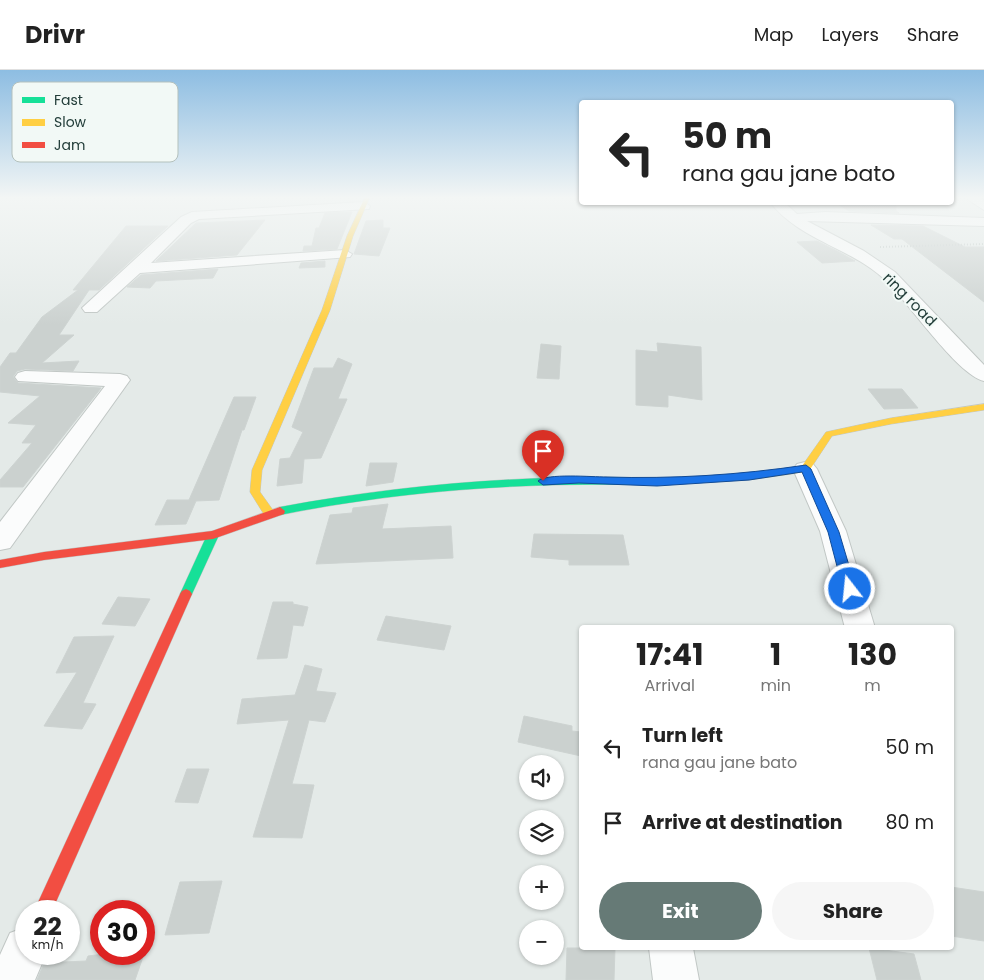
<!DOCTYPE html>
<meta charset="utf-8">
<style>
:root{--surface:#fff;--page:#f6f6f6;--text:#222;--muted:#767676;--line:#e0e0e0;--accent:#667a76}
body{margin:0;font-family:Poppins,sans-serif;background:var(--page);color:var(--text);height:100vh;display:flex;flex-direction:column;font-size:19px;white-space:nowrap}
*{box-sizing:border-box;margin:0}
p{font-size:16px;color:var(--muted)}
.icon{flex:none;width:28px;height:28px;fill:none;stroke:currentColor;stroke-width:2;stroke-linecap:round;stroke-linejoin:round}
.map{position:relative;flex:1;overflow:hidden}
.side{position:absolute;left:579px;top:555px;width:375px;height:325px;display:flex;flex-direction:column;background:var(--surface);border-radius:5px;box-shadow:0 1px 4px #0004}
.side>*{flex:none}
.top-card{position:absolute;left:579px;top:30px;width:375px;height:105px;border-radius:5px;box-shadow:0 1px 4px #0004;background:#fff;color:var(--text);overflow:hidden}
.tools{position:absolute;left:519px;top:685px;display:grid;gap:10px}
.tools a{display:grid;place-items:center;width:45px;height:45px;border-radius:50%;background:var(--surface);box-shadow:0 1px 4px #0004;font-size:25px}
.speed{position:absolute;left:15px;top:830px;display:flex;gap:10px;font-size:25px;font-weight:700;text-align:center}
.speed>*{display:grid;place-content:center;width:65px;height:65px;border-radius:50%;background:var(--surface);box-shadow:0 1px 4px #0004;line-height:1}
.speed small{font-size:12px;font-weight:400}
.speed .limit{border:8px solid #d22;background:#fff;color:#111}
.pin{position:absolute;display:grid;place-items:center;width:42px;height:42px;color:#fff;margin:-51px -21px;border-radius:50% 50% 50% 0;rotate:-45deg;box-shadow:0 0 5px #0007}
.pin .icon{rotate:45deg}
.me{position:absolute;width:55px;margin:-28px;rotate:344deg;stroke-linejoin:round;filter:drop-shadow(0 0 4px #0008)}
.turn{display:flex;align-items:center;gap:18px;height:105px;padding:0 20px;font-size:22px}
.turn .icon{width:65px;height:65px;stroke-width:2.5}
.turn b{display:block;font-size:35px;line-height:42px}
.eta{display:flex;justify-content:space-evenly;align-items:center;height:85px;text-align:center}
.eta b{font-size:30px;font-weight:700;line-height:35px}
.cta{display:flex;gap:10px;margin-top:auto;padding:10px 20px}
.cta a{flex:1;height:58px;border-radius:30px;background:var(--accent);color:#fff;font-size:20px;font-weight:700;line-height:58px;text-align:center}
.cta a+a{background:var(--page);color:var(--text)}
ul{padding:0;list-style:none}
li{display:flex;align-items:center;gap:15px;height:75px;padding:0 20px}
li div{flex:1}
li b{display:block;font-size:19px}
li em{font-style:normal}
header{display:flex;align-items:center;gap:30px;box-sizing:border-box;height:70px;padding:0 25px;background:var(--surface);border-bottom:1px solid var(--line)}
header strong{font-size:24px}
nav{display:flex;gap:28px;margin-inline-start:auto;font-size:18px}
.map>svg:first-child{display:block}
.building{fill:#cbd1cf;stroke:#cdd3d1}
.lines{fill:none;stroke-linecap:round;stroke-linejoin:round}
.street-casing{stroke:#c1c7c5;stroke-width:2}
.fast-casing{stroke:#c0c7c5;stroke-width:1}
.slow-casing{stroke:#c0c7c5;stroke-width:1}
.jam-casing{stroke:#c0c7c5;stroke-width:1}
.path{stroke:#c1cac8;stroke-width:2;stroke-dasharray:1 2;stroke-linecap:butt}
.street{fill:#fbfcfc;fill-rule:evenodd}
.fast{fill:#16e098;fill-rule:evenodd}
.slow{fill:#ffcf43;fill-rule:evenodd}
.jam{fill:#f24e42;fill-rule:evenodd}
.route{fill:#1a73e8;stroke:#114b97}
.labels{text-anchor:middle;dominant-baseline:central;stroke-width:4;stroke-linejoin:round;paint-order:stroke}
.far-street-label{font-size:15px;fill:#223d39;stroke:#f2f9f6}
.key{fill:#f2f9f6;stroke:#b4c1bd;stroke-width:1}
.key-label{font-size:14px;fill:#223d39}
</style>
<header>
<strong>Drivr</strong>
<nav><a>Map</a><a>Layers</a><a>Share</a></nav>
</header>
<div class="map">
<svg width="984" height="910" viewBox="0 0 984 910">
<rect width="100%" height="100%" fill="#e4eae8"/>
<path class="building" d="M835 132H896V141L899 143 849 141Z
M352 142 337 179 303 181 304 176H312L316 158H319L325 143Z
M265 150 237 185 156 191 196 153Z
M383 150V158H390L379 186 354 184 366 151Z
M871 155 923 156 965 177H984V232L902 169H894Z
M126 156H168L99 220H89L59 265H74L42 293 79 291 73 301 25 299 17 301 13 307 18 313 101 318 23 417H0V410L32 373H22L36 355 8 353 40 326 0 322V297L10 283H16L42 247 78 220H73Z
M817 171 839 182 855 191 822 193 797 172Z
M325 191V197L299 198 301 193Z
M218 199 213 208 156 211 150 218 127 217 141 205Z
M657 273 701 277 702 330 668 325V337L636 335V280L658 282Z
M541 274 561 276 559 309 537 308Z
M338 288 352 294 338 329H347L321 388 304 389 302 413 277 416 280 389 290 388 303 362 292 357 314 298H333Z
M868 319H902L918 338 884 339Z
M234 327H256L244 360H242L219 430 196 431 186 454 155 455 167 430H189Z
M370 393H397L393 412 366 416Z
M388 434 382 459 451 456 453 488 316 494 330 445 352 443 353 438Z
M534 464 623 465 629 495H569V490L531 487Z
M118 527 150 529 135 556 102 554Z
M273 532H293V534L308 537 303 556 293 555 287 588 257 589Z
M386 546 451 556 444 580 377 570Z
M114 566 83 633 96 634 82 659 44 656 77 602 56 603 74 567Z
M305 595 322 599 316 621 336 623 325 652 309 650 292 714 314 715 302 768 253 767 289 650 237 654 242 629 295 625Z
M524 646 572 656V661L581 662V686L518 672Z
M187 699H209L198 733 175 732Z
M222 811 209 863 165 865 180 812Z
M951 817 984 822V871L951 866Z
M567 878H615L614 910H566Z
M869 878 914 884 921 910H877Z
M104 884H144L135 910H37L44 893 86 891 88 886Z"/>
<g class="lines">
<g class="street-casing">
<path id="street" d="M964 127H979L984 130V140Z
M364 132 370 136 369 139 199 149 191 153 151 193 345 180 352 184 350 187 140 203 97 242H85L82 238 181 147 192 142Z
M770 132H784L797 144 825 142 984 148V156L807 151 864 181 895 202 984 295V311C956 304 908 231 883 208 850 178 798 169 770 132Z
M25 301 120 304 127 306 130 310 10 478 0 480V452L105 316 18 311 15 307 18 303Z
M805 392 813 394 817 399 846 461 875 558H845L820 461 793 399 797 394Z
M26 857V884H46L35 910H0V885L10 863Z
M649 878H693L699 910H653Z"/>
</g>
<g class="fast-casing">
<path id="fast" d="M606 407 653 409 658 412 653 415C527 412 404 420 280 445L275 441 280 437C388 417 496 407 606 407Z
M213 461 219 465 192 524 190 527H182L180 524 207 465Z"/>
</g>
<g class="slow-casing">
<path id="slow" d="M365 127H370L353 166 330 240 262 400 260 422 275 443 273 446H265L250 422 252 400 322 240 347 166Z
M984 334V340L891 354 832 366 809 401 805 402 749 410 653 415 648 412 653 409 749 404 802 396 826 362 891 348Z"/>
</g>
<g class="jam-casing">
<path id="jam" d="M280 437 285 441 284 444 213 469 44 490 0 498V490L44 482 212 461Z
M186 519 190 521 192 524 52 841H34L180 524 182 521Z"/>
</g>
<path class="path" d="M880 177 984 174"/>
<use href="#street" class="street"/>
<use href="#fast" class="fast"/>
<use href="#slow" class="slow"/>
<use href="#jam" class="jam"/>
</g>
<linearGradient id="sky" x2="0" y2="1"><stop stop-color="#8dbde2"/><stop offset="0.5" stop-color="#f3f6f5"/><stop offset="1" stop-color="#f3f6f5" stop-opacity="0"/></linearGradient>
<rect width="984" height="255" fill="url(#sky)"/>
<path class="route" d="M806 395 811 399 839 462 856 519 854 522H845L843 519 828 462 802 402 749 410 657 416 579 413 543 415 538 411C546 403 593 407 606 407 673 409 739 405 806 395Z"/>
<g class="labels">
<g class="far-street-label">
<text transform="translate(910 229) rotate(45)">ring road</text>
</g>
</g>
<rect x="12" y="12" width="166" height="80" rx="8" class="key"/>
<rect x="22" y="27" width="23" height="6" fill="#16e098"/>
<rect x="22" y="49" width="23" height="7" fill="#ffcf43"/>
<rect x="22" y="72" width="23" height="6" fill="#f24e42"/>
<g class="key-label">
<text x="54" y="35">Fast</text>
<text x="54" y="57">Slow</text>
<text x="54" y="80">Jam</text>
</g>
</svg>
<div class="tools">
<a><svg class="icon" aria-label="sound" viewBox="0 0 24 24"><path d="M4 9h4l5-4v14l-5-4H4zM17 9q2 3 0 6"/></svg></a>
<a><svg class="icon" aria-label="layers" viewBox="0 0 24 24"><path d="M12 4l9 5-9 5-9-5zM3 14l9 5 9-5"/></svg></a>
<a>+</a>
<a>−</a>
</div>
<div class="speed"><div>22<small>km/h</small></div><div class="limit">30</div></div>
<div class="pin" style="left:543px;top:411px;background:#d93025"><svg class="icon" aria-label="arrive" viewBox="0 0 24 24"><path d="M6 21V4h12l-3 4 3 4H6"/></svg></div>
<svg class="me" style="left:850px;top:519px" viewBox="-20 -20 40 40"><circle r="17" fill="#1a73e8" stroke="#fff" stroke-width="3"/><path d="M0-11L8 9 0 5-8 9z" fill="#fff"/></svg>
<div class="top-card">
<div class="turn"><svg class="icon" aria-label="left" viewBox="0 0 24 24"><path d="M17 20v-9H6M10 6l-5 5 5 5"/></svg><div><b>50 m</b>rana gau jane bato</div></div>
</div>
<section class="side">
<div class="eta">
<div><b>17:41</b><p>Arrival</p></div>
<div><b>1</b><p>min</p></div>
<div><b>130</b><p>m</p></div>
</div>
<ul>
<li><svg class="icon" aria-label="left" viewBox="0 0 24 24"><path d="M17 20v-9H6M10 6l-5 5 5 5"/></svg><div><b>Turn left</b><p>rana gau jane bato</p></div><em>50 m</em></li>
<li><svg class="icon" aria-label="arrive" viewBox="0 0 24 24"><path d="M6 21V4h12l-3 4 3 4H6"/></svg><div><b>Arrive at destination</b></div><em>80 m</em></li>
</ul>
<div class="cta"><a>Exit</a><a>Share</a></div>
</section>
</div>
